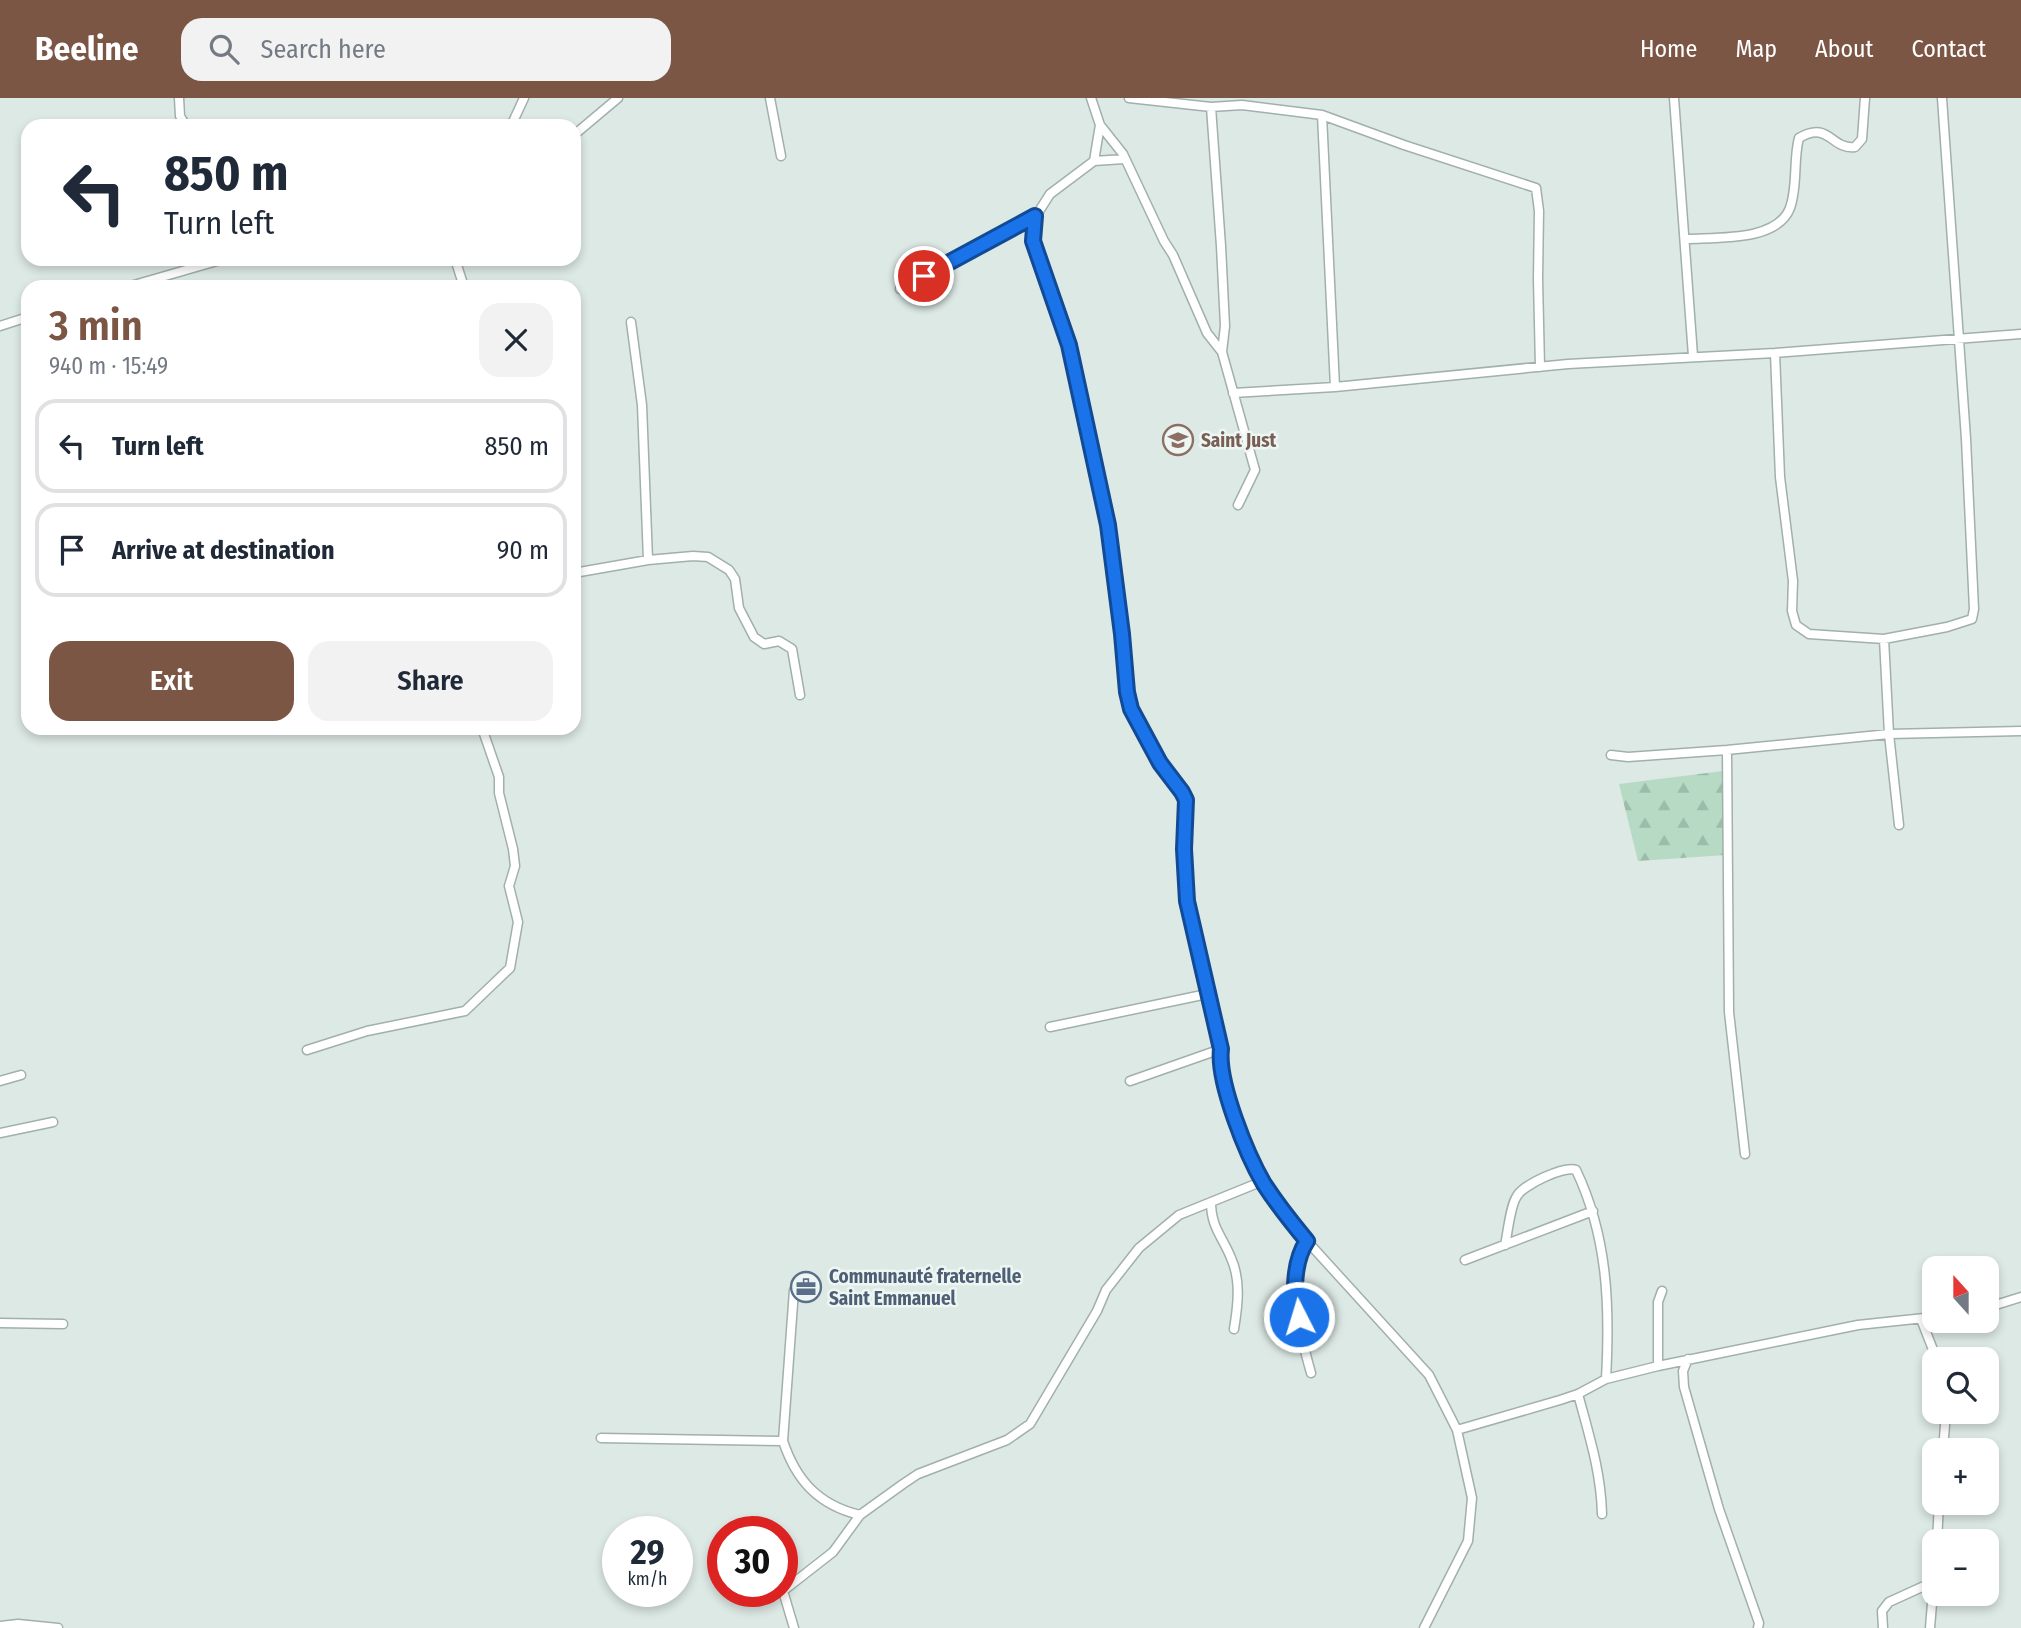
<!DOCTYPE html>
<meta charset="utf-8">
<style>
:root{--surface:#fff;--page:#f2f2f3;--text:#1f2937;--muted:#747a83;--line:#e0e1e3;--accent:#7c5645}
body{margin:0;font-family:"Fira Sans Condensed",sans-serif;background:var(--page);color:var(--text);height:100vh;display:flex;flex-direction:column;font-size:26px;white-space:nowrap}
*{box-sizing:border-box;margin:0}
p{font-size:23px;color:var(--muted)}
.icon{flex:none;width:38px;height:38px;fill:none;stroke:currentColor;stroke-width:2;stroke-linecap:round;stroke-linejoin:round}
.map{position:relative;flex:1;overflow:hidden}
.side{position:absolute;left:21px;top:182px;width:560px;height:455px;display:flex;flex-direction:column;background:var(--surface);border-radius:21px;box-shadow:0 4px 10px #0003}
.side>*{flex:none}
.top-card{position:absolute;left:21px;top:21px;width:560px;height:147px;border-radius:21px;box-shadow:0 4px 10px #0003;background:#fff;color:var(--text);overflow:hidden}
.needle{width:46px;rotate:339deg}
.fabs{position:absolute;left:1922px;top:1158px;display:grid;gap:14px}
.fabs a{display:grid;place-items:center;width:77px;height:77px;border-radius:14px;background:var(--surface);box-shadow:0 4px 10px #0003;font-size:35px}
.speed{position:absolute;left:602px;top:1418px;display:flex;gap:14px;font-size:35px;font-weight:700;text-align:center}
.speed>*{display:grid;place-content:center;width:91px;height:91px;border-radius:50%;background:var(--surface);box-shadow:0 4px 10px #0003;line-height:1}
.speed small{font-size:18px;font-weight:400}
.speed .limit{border:10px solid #d22;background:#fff;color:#111}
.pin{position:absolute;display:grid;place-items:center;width:60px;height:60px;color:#fff;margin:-30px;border:4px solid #fff;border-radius:50%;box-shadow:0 2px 7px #0007}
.me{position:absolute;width:77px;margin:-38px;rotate:355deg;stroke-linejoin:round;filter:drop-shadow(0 0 5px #0008)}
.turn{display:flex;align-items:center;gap:24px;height:147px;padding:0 28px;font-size:32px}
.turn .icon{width:91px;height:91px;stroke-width:2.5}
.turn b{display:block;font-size:49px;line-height:60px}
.round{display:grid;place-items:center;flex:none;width:74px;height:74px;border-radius:21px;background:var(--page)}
.head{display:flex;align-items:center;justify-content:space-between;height:119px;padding:0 28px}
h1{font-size:42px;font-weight:600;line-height:52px;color:var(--accent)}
.cta{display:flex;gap:14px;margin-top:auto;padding:14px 28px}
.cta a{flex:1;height:80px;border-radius:21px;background:var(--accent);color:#fff;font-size:28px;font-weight:600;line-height:80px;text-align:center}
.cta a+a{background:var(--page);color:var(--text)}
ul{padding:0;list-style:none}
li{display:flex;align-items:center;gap:21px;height:94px;margin:0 14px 10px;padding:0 14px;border:4px solid var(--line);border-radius:21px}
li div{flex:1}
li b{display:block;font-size:26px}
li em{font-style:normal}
header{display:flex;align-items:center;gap:42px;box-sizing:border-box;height:98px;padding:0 35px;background:var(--accent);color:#fff}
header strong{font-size:33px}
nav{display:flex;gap:38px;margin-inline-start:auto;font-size:24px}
.search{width:490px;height:63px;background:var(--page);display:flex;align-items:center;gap:18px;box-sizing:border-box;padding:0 24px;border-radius:21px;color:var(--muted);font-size:26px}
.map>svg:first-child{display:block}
.forest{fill:url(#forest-firs)}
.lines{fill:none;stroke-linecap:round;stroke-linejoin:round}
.minor-casing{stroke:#a1b0ac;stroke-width:11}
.minor{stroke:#fff;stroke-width:8}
.route-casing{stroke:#114b97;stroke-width:18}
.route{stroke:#1a73e8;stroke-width:12}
.labels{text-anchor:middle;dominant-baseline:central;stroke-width:5;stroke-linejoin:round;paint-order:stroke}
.education-label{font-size:19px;font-weight:bold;fill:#785e54;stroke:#edf6f2;text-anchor:start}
.service-label{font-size:19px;font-weight:bold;fill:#4e5e75;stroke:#edf6f2;text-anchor:start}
</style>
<header>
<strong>Beeline</strong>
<div class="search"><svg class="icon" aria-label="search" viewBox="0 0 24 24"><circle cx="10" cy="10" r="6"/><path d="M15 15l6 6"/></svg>Search here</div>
<nav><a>Home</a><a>Map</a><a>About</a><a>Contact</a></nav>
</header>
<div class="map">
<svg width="2021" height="1530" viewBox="0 0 2021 1530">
<defs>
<pattern id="forest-firs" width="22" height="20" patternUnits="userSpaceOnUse" patternTransform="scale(1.75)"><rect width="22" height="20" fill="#b6dac4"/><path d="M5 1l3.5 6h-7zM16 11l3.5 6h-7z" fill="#9cbca9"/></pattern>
</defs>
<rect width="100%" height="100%" fill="#dde9e5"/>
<path class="forest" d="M1723 673 1726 757 1638 763 1619 686Z"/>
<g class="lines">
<g class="minor-casing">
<path id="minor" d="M179 0 180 18 186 28
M770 0 781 58
M1091 0 1100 27 1123 56 1164 143 1173 157 1207 235 1222 254
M1129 0 1211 9 1242 7 1322 17 1404 47 1536 90 1539 113 1538 181 1540 269
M1674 0 1693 258
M1211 9 1221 148 1225 228 1222 254 1255 372 1238 407
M1322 17 1335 289
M511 28 524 0
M574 37 618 0
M1094 63 1100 27
M1036 118 1033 143 1069 247 1108 427 1122 536 1127 594 1131 611 1160 665 1182 694 1186 703 1184 751 1187 803 1221 951V971L1236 1023 1263 1083 1277 1105 1307 1143 1429 1277 1457 1332 1472 1400 1468 1443 1424 1530
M1686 141C1716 139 1777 144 1790 110 1798 88 1793 62 1799 40 1829 22 1831 52 1855 49L1862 41 1865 0
M455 161 464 189
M127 189 224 161
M900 191 966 157 1036 118 1050 96 1094 63 1124 61
M631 224 642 307 648 462
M0 228 28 219
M1775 255 1780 379 1793 483 1792 513 1796 527 1809 536 1884 541 1947 529 1972 521 1974 511 1966 341 1942 0
M1233 295 1335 289 1568 266 1775 255 2021 236
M574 475 648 462 693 458 708 459 729 472 735 481 739 510 754 539 764 546 779 543 792 551 800 597
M1884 541 1889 636 1899 727
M1727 652 1729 914 1745 1056
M1611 657 1628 659 1727 652 1889 636 2021 633
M1050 929 1207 896
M307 952 367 933 465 913 510 870 518 824 509 788 515 768 513 751 499 695V679L482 630
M0 983 21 977
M1130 983 1221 951
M0 1035 53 1024
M1211 1104C1211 1129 1222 1138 1231 1160 1241 1182 1238 1207 1234 1231
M1307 1143C1284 1176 1301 1240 1311 1275
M1505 1147C1508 1134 1510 1108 1517 1098 1523 1087 1565 1067 1576 1072 1608 1139 1610 1209 1606 1281
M1465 1162 1593 1113
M794 1192 783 1343C796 1382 818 1407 860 1417
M1986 1210 2021 1199
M1921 1221 1937 1262
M0 1225 63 1226
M1688 1261 1683 1273 1684 1289 1719 1411 1759 1525 1758 1530
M1658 1268V1204L1662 1193
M1578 1296C1589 1337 1601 1374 1602 1416
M1457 1332 1560 1302 1578 1296 1606 1281 1658 1268 1858 1227 1934 1219
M601 1340 783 1343
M1943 1353 1946 1314
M1937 1444 1939 1405
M0 1528 18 1526 58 1530
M794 1530 783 1493 833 1454 860 1417 903 1386 918 1376 1007 1342 1030 1326 1097 1213 1106 1192 1139 1150 1179 1117 1263 1083
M1883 1530 1882 1513 1889 1504 1933 1484
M1930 1530 1934 1481"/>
</g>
<use href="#minor" class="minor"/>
</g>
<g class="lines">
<g class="route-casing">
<path id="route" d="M924 178 1035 118 1033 143 1069 247 1108 427 1122 536 1127 594 1131 611 1160 665 1182 694 1186 702 1184 751 1187 803 1221 951C1217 984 1247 1057 1264 1086 1277 1106 1292 1125 1307 1143 1294 1162 1292 1197 1299 1219"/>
</g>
<use href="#route" class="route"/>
</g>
<defs>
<g id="school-ring" transform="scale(1.575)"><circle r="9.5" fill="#edf6f2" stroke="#8d6e63" stroke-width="1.5"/><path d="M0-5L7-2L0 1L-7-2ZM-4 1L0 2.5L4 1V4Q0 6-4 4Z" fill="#8d6e63"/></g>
<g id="office-ring" transform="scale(1.575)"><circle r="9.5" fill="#edf6f2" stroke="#5c6f8a" stroke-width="1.5"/><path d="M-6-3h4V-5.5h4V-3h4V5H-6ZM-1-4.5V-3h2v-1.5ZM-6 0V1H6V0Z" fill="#5c6f8a"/></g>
</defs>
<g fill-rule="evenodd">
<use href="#school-ring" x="1178" y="342"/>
<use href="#office-ring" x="806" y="1189"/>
</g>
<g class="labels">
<g class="education-label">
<text x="1201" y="342">Saint Just</text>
</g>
<g class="service-label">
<text x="829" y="1178">Communauté fraternelle<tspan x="829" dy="22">Saint Emmanuel</tspan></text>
</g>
</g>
</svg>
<div class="fabs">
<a><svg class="needle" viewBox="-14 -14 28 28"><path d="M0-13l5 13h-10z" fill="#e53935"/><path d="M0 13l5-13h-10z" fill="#747a83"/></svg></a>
<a><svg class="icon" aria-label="search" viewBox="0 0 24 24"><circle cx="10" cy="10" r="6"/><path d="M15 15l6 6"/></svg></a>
<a>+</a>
<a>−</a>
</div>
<div class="speed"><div>29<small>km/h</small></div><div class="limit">30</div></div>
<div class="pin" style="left:924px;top:178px;background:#d93025"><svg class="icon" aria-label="arrive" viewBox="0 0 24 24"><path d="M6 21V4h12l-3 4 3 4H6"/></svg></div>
<svg class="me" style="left:1299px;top:1219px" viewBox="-20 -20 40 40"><circle r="17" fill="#1a73e8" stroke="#fff" stroke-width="3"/><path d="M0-11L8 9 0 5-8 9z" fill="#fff"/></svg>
<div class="top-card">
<div class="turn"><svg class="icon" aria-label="left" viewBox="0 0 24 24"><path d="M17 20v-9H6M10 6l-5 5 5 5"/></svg><div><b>850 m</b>Turn left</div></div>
</div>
<section class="side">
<div class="head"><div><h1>3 min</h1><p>940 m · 15:49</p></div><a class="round"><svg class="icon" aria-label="close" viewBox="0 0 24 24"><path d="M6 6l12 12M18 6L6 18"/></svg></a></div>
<ul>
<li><svg class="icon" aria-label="left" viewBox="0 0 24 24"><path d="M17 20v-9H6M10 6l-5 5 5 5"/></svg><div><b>Turn left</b></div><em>850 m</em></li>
<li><svg class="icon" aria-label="arrive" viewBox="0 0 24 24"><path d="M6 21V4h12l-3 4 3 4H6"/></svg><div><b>Arrive at destination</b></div><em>90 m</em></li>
</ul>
<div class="cta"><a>Exit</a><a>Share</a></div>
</section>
</div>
